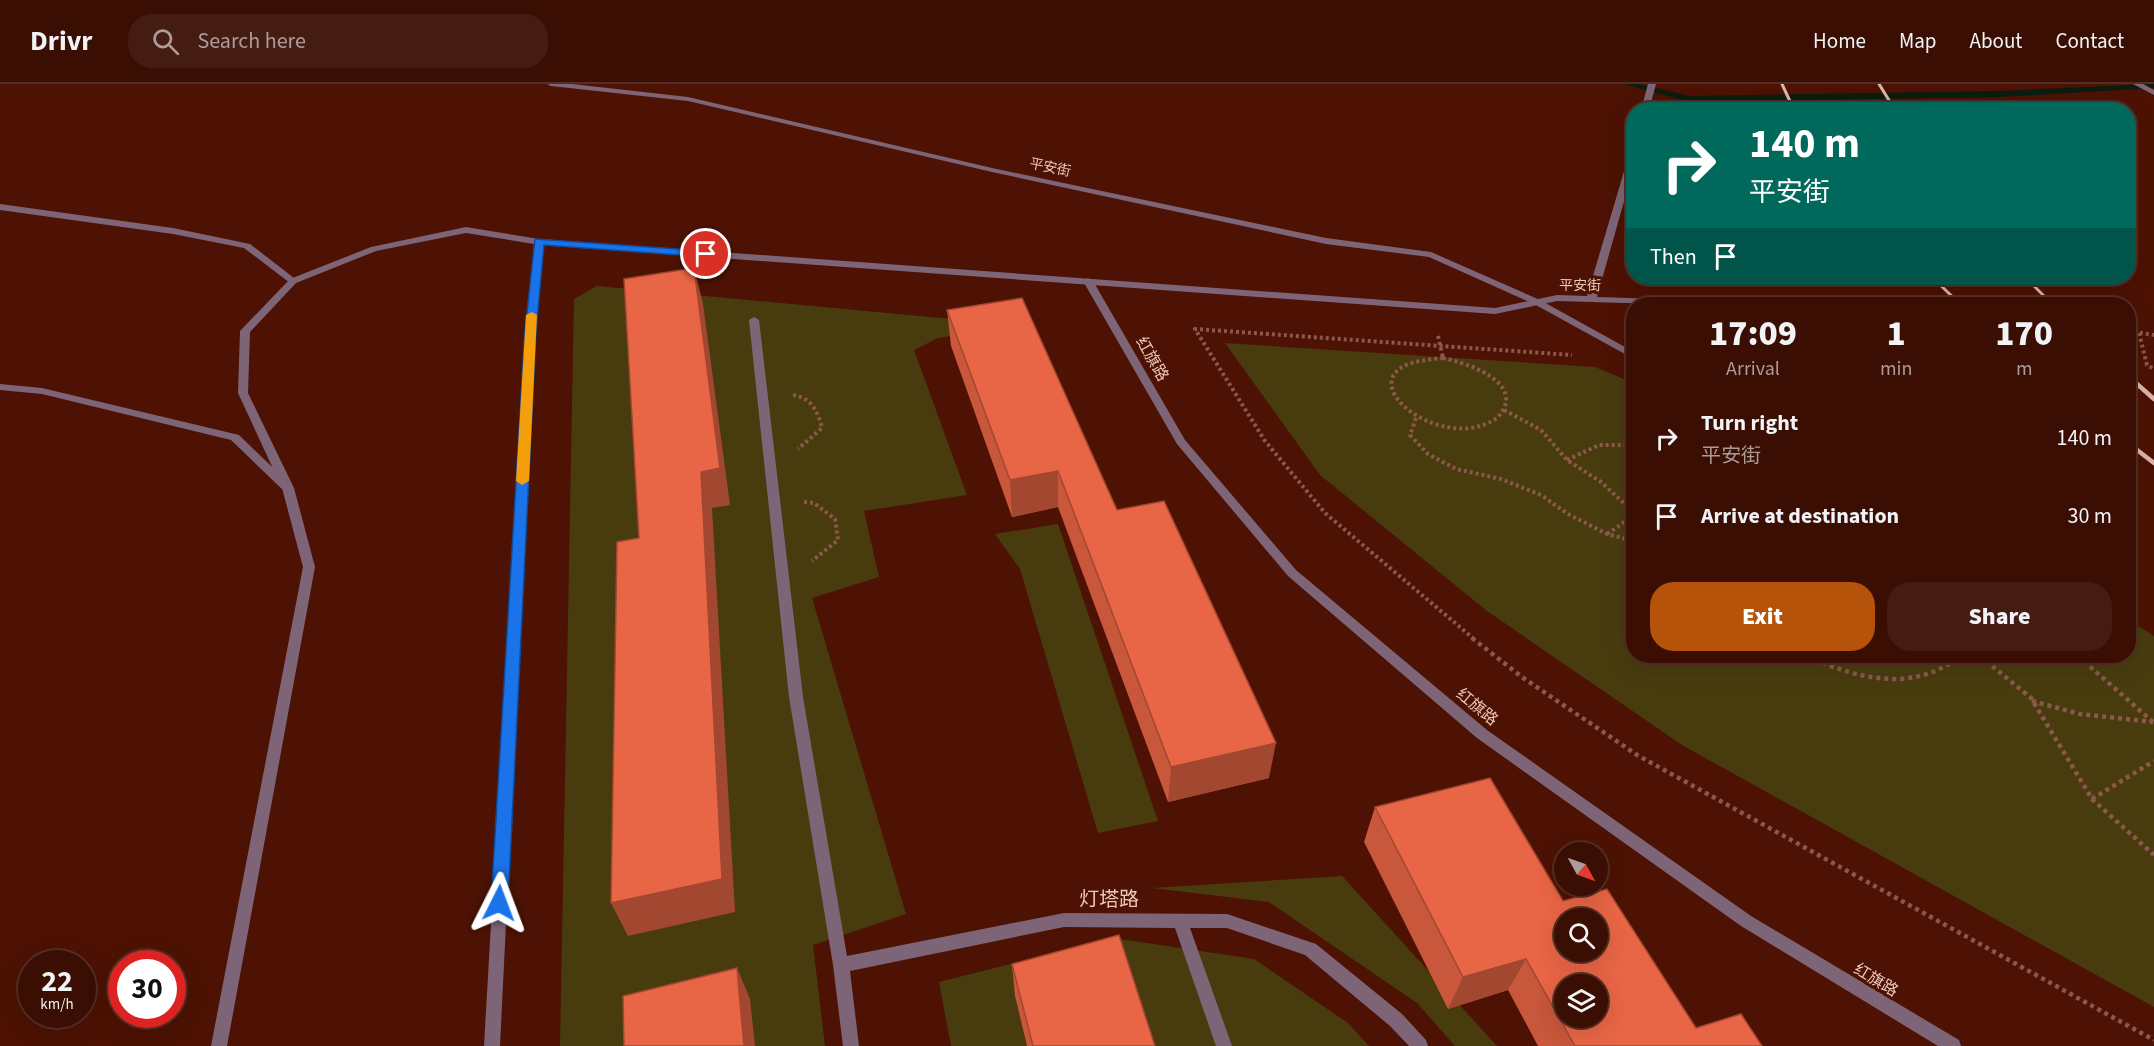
<!DOCTYPE html>
<meta charset="utf-8">
<style>
:root{--surface:#3a0e02;--page:#451c11;--text:#f1f3f6;--muted:#ab9c99;--line:#542e24;--accent:#b45309}
body{margin:0;font-family:"Source Sans 3","Noto Sans SC",sans-serif;background:var(--page);color:var(--text);height:100vh;display:flex;flex-direction:column;font-size:22px;white-space:nowrap}
*{box-sizing:border-box;margin:0}
p{font-size:20px;color:var(--muted)}
.icon{flex:none;width:33px;height:33px;fill:none;stroke:currentColor;stroke-width:2;stroke-linecap:round;stroke-linejoin:round}
.map{position:relative;flex:1;overflow:hidden}
.side{position:absolute;left:1626px;top:213px;width:510px;height:366px;display:flex;flex-direction:column;background:var(--surface);border-radius:24px;box-shadow:0 6px 24px #0002,0 0 0 2px var(--line)}
.side>*{flex:none}
.top-card{position:absolute;left:1626px;top:18px;width:510px;height:183px;border-radius:24px;box-shadow:0 6px 24px #0002,0 0 0 2px var(--line);background:#00695c;color:#fff;overflow:hidden}
.needle{width:39px;rotate:130deg}
.controls{position:absolute;left:1554px;top:758px;display:grid;gap:12px}
.controls a{display:grid;place-items:center;width:54px;height:54px;border-radius:50%;background:var(--surface);box-shadow:0 6px 24px #0002,0 0 0 2px var(--line);font-size:30px}
.speed{position:absolute;left:18px;top:866px;display:flex;gap:12px;font-size:30px;font-weight:700;text-align:center}
.speed>*{display:grid;place-content:center;width:78px;height:78px;border-radius:50%;background:var(--surface);box-shadow:0 6px 24px #0002,0 0 0 2px var(--line);line-height:1}
.speed small{font-size:15px;font-weight:400}
.speed .limit{border:9px solid #d22;background:#fff;color:#111}
.pin{position:absolute;display:grid;place-items:center;width:51px;height:51px;color:#fff;margin:-26px;border:3px solid #fff;border-radius:50%;box-shadow:0 2px 6px #0007}
.me{position:absolute;width:66px;margin:-33px;rotate:3deg;stroke-linejoin:round;filter:drop-shadow(0 0 4px #0008)}
.turn{display:flex;align-items:center;gap:21px;height:126px;padding:0 24px;font-size:27px}
.turn .icon{width:78px;height:78px;stroke-width:2.5}
.turn b{display:block;font-size:42px;line-height:51px}
.then{display:flex;align-items:center;height:57px;padding:0 24px;background:#0003;gap:12px;font-size:22px}
.eta{display:flex;justify-content:space-evenly;align-items:center;height:102px;text-align:center}
.eta b{font-size:36px;font-weight:800;line-height:42px}
.primary-button{display:flex;gap:12px;margin-top:auto;padding:12px 24px}
.primary-button a{flex:1;height:69px;border-radius:24px;background:var(--accent);color:#fff;font-size:24px;font-weight:800;line-height:69px;text-align:center}
.primary-button a+a{background:var(--page);color:var(--text)}
ul{padding:0;list-style:none}
li{display:flex;align-items:center;gap:18px;height:78px;padding:0 24px}
li div{flex:1}
li b{display:block;font-size:22px}
li em{font-style:normal}
header{display:flex;align-items:center;gap:36px;box-sizing:border-box;height:84px;padding:0 30px;background:var(--surface);border-bottom:2px solid var(--line)}
header strong{font-size:28px}
nav{display:flex;gap:33px;margin-inline-start:auto;font-size:21px}
.search{width:420px;height:54px;background:var(--page);display:flex;align-items:center;gap:15px;box-sizing:border-box;padding:0 21px;border-radius:24px;color:var(--muted);font-size:22px}
.map>svg:first-child{display:block}
.green{fill:#483c0f}
.lines{fill:none;stroke-linecap:round;stroke-linejoin:round}
.stream{fill:#0a1d11;fill-rule:evenodd}
.path-far2{stroke:#8c584b;stroke-width:3;stroke-dasharray:2 2;stroke-linecap:butt}
.path-far1{stroke:#8c584b;stroke-width:4;stroke-dasharray:3 3;stroke-linecap:butt}
.path{stroke:#8c584b;stroke-width:4.5;stroke-dasharray:4 4;stroke-linecap:butt}
.service{fill:#7d6577;fill-rule:evenodd}
.minor{fill:#7d6577;fill-rule:evenodd}
.tertiary{fill:#7d6577;fill-rule:evenodd}
.rail-far1{stroke:#ddb4a9;stroke-width:3}
.rail{stroke:#ddb4a9;stroke-width:4.5}
.wall{fill:#c8573b}
.shaded-wall{fill:#a24730}
.building{fill:#e86545;stroke:#a24730;stroke-width:1.5;fill-rule:evenodd}
.route{fill:#1a73e8;stroke:#114b97;stroke-width:1.5}
.slow{fill:#f59e0b}
.labels{text-anchor:middle;dominant-baseline:central;stroke-width:6;stroke-linejoin:round;paint-order:stroke}
.far-street-label{font-size:14px;fill:#eec7bd;stroke:#4d1203}
.street-label{font-size:16px;fill:#eec7bd;stroke:#4d1203}
.near-street-label{font-size:20px;fill:#eec7bd;stroke:#4d1203}
</style>
<header>
<strong>Drivr</strong>
<div class="search"><svg class="icon" aria-label="search" viewBox="0 0 24 24"><circle cx="10" cy="10" r="6"/><path d="M15 15l6 6"/></svg>Search here</div>
<nav><a>Home</a><a>Map</a><a>About</a><a>Contact</a></nav>
</header>
<div class="map">
<svg width="2154" height="962" viewBox="0 0 2154 962">
<rect width="100%" height="100%" fill="#4d1203"/>
<path class="green" d="M597 202 1016 241 938 254 914 266 967 411 864 427 879 493 812 514 906 830 813 861 825 962H560L574 215Z
M1225 259 1595 283 1633 299 1634 572H2128L2129 536 2154 552V923L1682 661 1487 527 1320 391Z
M1058 440 1158 737 1098 749 1020 485 995 450Z
M1342 792 1497 962H1455L1417 919 1269 818 1152 804Z
M1113 854 1254 875 1348 939 1369 962H1143L1015 912 1027 962H951L939 898Z"/>
<g class="lines">
<path class="stream" d="M1624 0H1638L1690 12 2000 7 2154 0V4L2000 13 1690 18Z"/>
<path class="path-far2" d="M1688 218 1956 217 1978 220"/>
<path class="path-far1" d="M2128 247 2154 251
M2139 249 2147 281 2154 285
M1438 252 1443 274
M1443 274C1467 279 1528 299 1498 333 1445 373 1346 297 1415 278 1424 276 1434 275 1443 274Z
M793 311C812 314 818 328 822 344L798 365
M1504 326 1541 346 1567 376 1601 398 1626 421V437L1607 450
M1416 334 1410 351 1428 370 1456 385 1501 395 1541 411 1568 430 1607 450 1634 457
M1567 376 1599 361H1634
M804 418 814 419 835 435 838 456 812 477
M1474 555 1325 429 1265 357 1195 245 1572 271"/>
<path class="path" d="M1472 554 1522 593 1637 671 2154 956
M1808 572C1845 590 1890 603 1930 589 1942 585 1953 577 1964 572
M1980 572 2031 614 2092 715 2154 771
M2078 572 2153 638
M2032 617 2080 630 2153 638
M2092 715 2154 677"/>
<path class="service" d="M0 120 173 144 250 160 298 197 293 200 290 199 244 164 173 150 0 126Z
M0 300 42 304 239 351 294 404 292 407H284L231 356 42 310 0 306Z"/>
<path class="minor" d="M547 0H572L688 13 992 84 1326 154 1431 168 1540 216 1634 268V275L1534 220 1429 173 1326 160 992 88 688 17 551 2Z
M466 143 539 155 543 158 535 247 500 962H484L525 247 534 160 466 149 376 167 296 199 250 248 248 309 294 404 315 483 227 962H211L303 483 282 404 238 309 240 247 290 195 371 163Z
M1088 194 1093 197 1185 356 1296 486 1487 646 1751 832 1959 956 1961 962H1938L1741 842 1477 654 1288 492 1177 360 1083 197Z
M754 233 759 236 803 613 847 872 1064 829 1227 830 1316 860 1402 930 1426 956 1428 962H1409L1390 942 1305 871 1227 844H1190L1232 962H1216L1175 844 1064 843 850 887 859 962H843L833 881 789 613 749 236Z"/>
<path class="tertiary" d="M1648 0H1656L1649 26H1641Z
M2133 0H2143L2154 6V11Z
M1631 64H1634V82L1597 213 1660 215 1665 218 1661 220 1557 217 1495 230 539 161 535 158 539 155 1495 224 1557 211 1587 212Z"/>
<path class="rail-far1" d="M1782 0 1794 26
M1879 0 1895 26
M1933 194 1960 220
M2026 194 2052 220"/>
<path class="rail" d="M2128 292 2154 315
M2128 359 2154 379"/>
</g>
<path class="wall" d="M947 226 1117 426 1269 694 1168 718 1058 423 1012 433 951 262Z
M1375 723 1563 817 1696 944 1762 962H1538L1508 906 1448 925 1364 758Z
M1012 880 1155 962H1027L1015 912Z"/>
<path class="shaded-wall" d="M694 184 703 220 730 421 712 424 735 828 628 852 611 819 701 388Z
M1058 387V423L1012 433 1010 396Z
M1276 659 1269 694 1168 718 1171 683Z
M1526 875 1508 906 1448 925 1463 893Z
M737 884 750 915 755 962H744Z"/>
<path class="building" d="M694 184 720 384 701 388 722 795 611 819 617 458 639 454 624 195Z
M1022 214 1117 426 1164 417 1276 659 1171 683 1058 387 1010 396 947 226Z
M1490 694 1563 817 1607 805 1696 944 1741 930 1762 962H1575L1526 875 1463 893 1375 723ZM1564 834H1598V867H1564ZM1564 900H1598V933H1564Z
M1119 851 1155 962H1033L1012 880Z
M737 884 744 962H624L623 912Z"/>
<path class="route" d="M535 155 706 167 712 170 706 173 544 161 536 247 508 819 505 825 499 827 493 825 491 819 525 247Z"/>
<path class="slow" d="M532 228 537 231 529 397 522 401 516 397 526 231Z"/>
<g class="labels">
<g class="far-street-label">
<text transform="translate(1050 84) rotate(12)">平安街</text>
<text transform="translate(1580 202) rotate(1)">平安街</text>
</g>
<g class="street-label">
<text transform="translate(1152 275) rotate(60)">红旗路</text>
<text transform="translate(1477 623) rotate(39)">红旗路</text>
<text transform="translate(1876 896) rotate(31)">红旗路</text>
</g>
<g class="near-street-label">
<text x="1109" y="816">灯塔路</text>
</g>
</g>
</svg>
<div class="controls">
<a><svg class="needle" viewBox="-14 -14 28 28"><path d="M0-13l5 13h-10z" fill="#e53935"/><path d="M0 13l5-13h-10z" fill="#ab9c99"/></svg></a>
<a><svg class="icon" aria-label="search" viewBox="0 0 24 24"><circle cx="10" cy="10" r="6"/><path d="M15 15l6 6"/></svg></a>
<a><svg class="icon" aria-label="layers" viewBox="0 0 24 24"><path d="M12 4l9 5-9 5-9-5zM3 14l9 5 9-5"/></svg></a>
</div>
<div class="speed"><div>22<small>km/h</small></div><div class="limit">30</div></div>
<div class="pin" style="left:706px;top:170px;background:#d93025"><svg class="icon" aria-label="arrive" viewBox="0 0 24 24"><path d="M6 21V4h12l-3 4 3 4H6"/></svg></div>
<svg class="me" style="left:499px;top:819px" viewBox="-20 -20 40 40"><path d="M0-17L14 15 0 8-14 15z" fill="#1a73e8" stroke="#fff" stroke-width="4"/></svg>
<div class="top-card">
<div class="turn"><svg class="icon" aria-label="right" viewBox="0 0 24 24"><path d="M7 20v-9h11M14 6l5 5-5 5"/></svg><div><b>140 m</b>平安街</div></div>
<div class="then">Then<svg class="icon" aria-label="arrive" viewBox="0 0 24 24"><path d="M6 21V4h12l-3 4 3 4H6"/></svg></div>
</div>
<section class="side">
<div class="eta">
<div><b>17:09</b><p>Arrival</p></div>
<div><b>1</b><p>min</p></div>
<div><b>170</b><p>m</p></div>
</div>
<ul>
<li><svg class="icon" aria-label="right" viewBox="0 0 24 24"><path d="M7 20v-9h11M14 6l5 5-5 5"/></svg><div><b>Turn right</b><p>平安街</p></div><em>140 m</em></li>
<li><svg class="icon" aria-label="arrive" viewBox="0 0 24 24"><path d="M6 21V4h12l-3 4 3 4H6"/></svg><div><b>Arrive at destination</b></div><em>30 m</em></li>
</ul>
<div class="primary-button"><a>Exit</a><a>Share</a></div>
</section>
</div>
